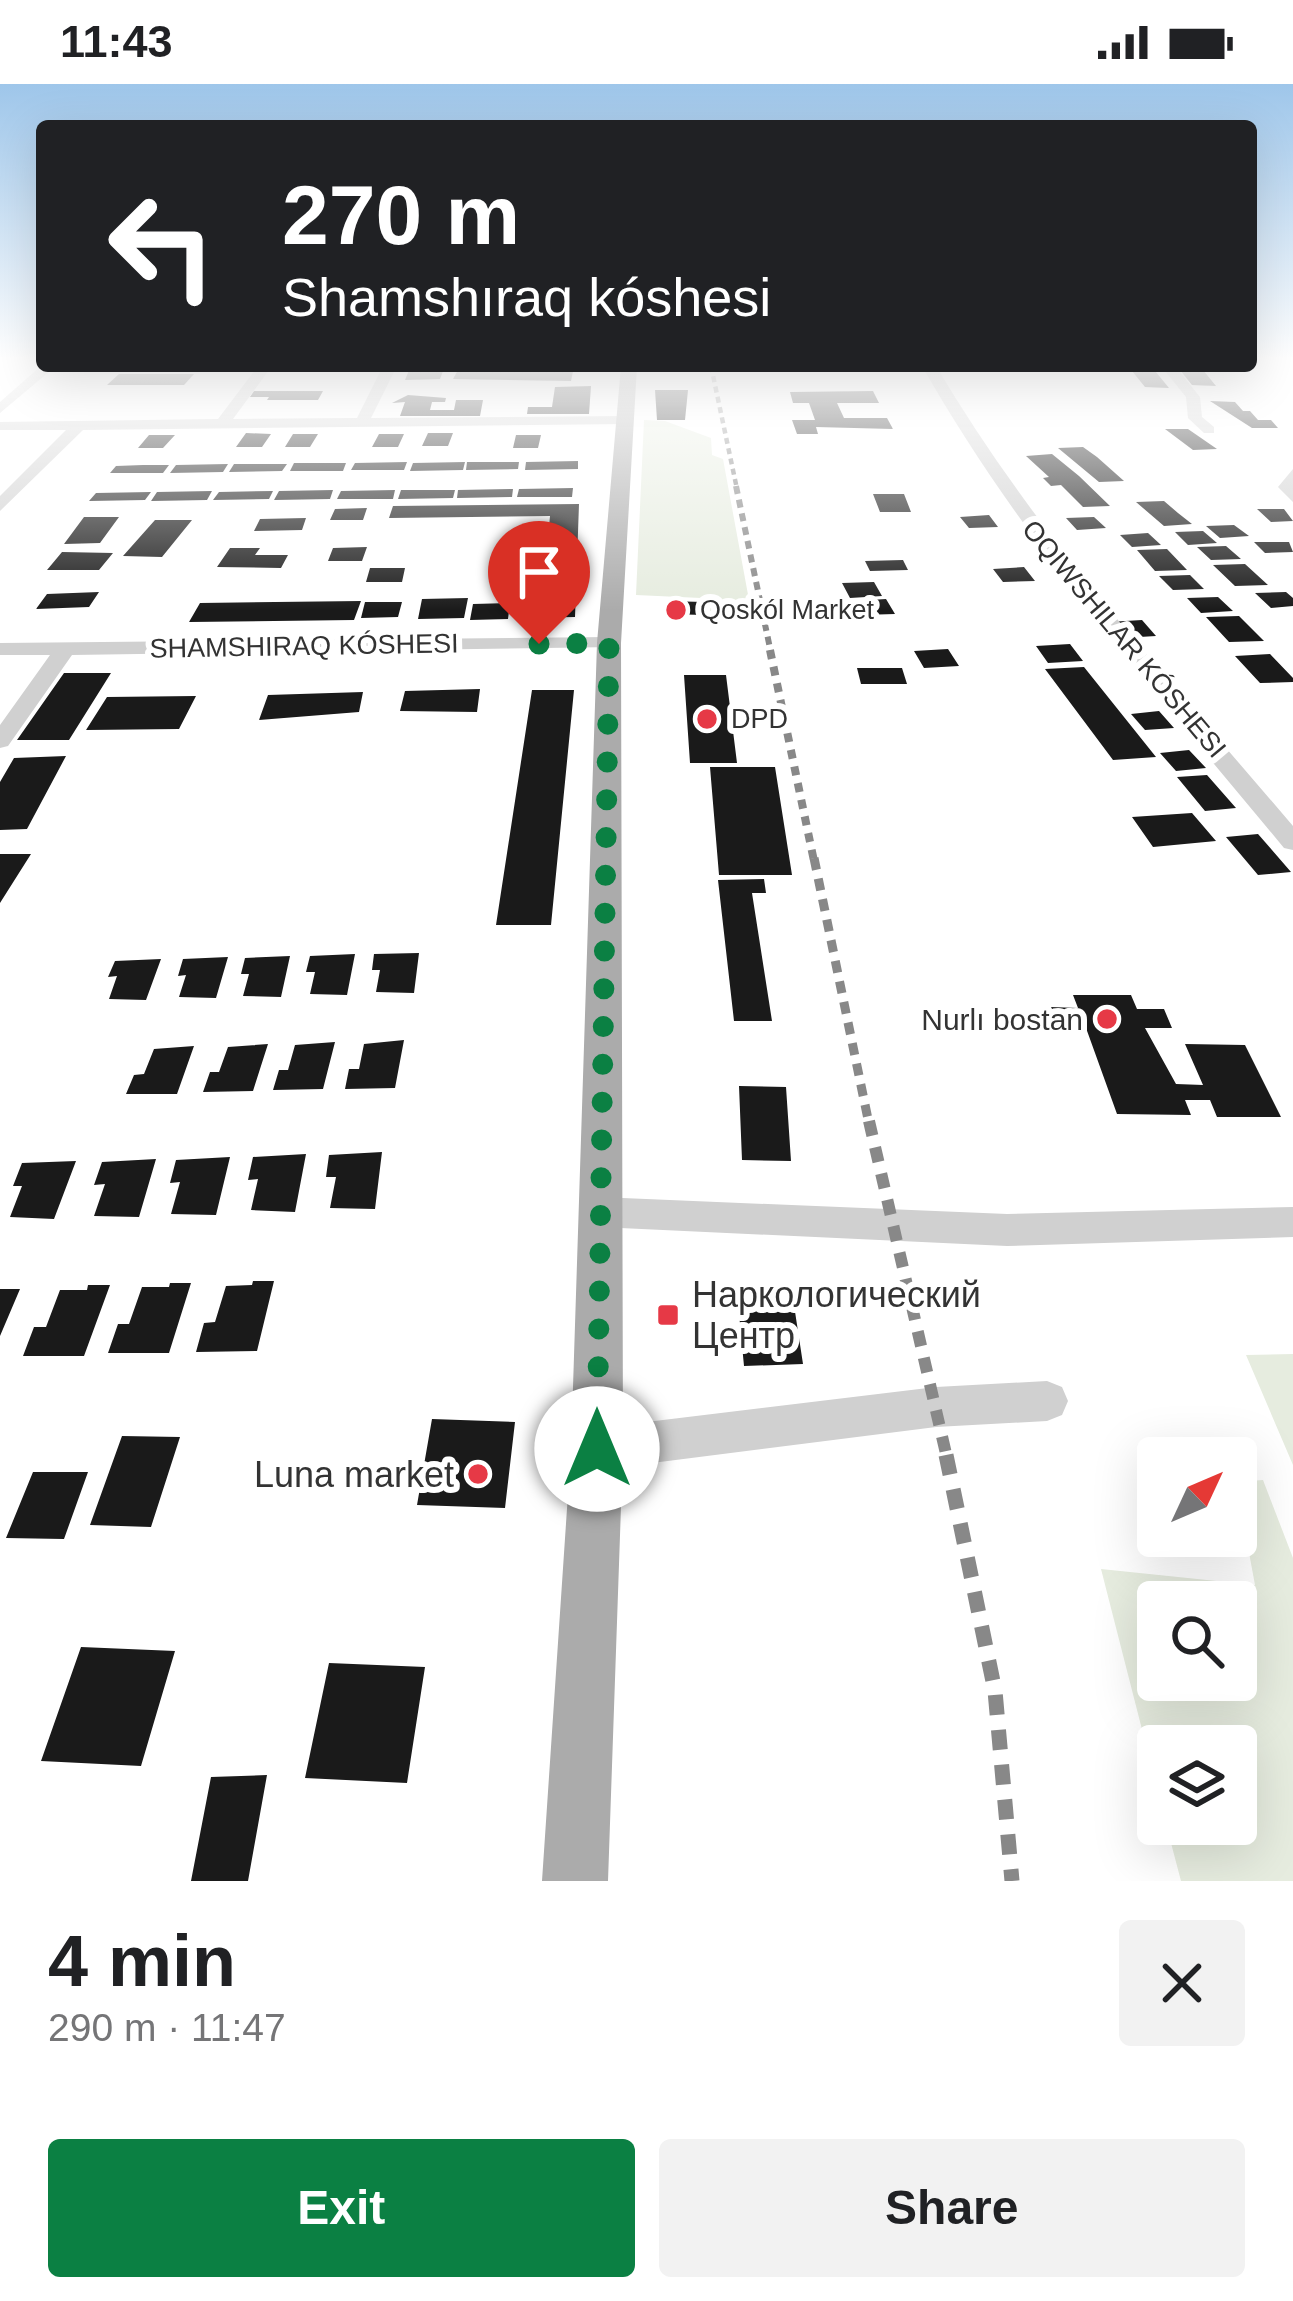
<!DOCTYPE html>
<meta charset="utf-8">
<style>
:root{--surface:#fff;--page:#f2f2f2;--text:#202124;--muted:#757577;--accent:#0b8043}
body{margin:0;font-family:Helvetica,sans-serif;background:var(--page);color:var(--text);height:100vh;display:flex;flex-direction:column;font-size:45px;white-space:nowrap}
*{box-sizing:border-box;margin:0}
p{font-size:39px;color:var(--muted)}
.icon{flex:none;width:66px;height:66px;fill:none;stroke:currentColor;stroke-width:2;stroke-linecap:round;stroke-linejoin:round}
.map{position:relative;height:1797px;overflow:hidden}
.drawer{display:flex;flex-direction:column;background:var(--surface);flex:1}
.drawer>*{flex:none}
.hud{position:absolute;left:36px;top:36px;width:1221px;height:252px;border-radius:12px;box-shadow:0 12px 48px #0002;background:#202124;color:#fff;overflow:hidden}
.needle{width:78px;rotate:46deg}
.fabs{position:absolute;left:1137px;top:1353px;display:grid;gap:24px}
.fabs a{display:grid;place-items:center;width:120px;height:120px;border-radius:12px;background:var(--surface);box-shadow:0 12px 48px #0002;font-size:60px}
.pin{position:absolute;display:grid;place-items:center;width:102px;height:102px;color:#fff;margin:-123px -51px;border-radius:50% 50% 50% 0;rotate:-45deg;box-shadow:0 0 12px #0007}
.pin .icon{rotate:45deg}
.me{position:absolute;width:132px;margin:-66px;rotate:0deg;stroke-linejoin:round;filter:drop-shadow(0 0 9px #0008)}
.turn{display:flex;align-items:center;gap:42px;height:252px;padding:0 48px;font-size:54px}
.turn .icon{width:156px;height:156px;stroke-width:2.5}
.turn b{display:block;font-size:84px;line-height:102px}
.round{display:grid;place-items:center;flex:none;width:126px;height:126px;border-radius:12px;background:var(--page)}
.headline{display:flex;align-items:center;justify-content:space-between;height:204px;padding:0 48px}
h1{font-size:72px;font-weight:800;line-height:90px}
.button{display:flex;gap:24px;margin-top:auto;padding:24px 48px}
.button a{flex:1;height:138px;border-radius:12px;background:var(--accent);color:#fff;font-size:48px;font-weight:800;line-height:138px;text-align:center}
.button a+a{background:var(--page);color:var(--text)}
.status{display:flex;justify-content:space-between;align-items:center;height:84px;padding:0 60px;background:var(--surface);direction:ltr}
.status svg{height:33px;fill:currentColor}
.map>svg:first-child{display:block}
.green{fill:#e6ecdf;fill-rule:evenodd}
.building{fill:#1a1a1a}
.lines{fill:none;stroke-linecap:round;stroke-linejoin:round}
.minor{fill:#d0d0d0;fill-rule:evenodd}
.major{fill:#ababab;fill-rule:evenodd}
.rail-far5{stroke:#888;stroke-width:4.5;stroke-dasharray:6 4.5;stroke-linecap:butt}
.rail-far4{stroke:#888;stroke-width:6;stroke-dasharray:8 6;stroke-linecap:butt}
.rail-far3{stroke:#888;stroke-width:8;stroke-dasharray:9 8;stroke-linecap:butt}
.rail-far2{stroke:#888;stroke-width:9;stroke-dasharray:12 9;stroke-linecap:butt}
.rail-far1{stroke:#888;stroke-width:12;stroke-dasharray:15 12;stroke-linecap:butt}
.rail{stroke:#888;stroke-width:15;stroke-dasharray:20 15;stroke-linecap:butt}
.route{stroke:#0b8043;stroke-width:21;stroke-dasharray:0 37.8}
.poi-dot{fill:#e63946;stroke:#fff;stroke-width:4.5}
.labels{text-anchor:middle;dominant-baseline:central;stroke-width:12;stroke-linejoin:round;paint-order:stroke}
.far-poi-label{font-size:27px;fill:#333;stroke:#fff;text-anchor:start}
.far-street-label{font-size:27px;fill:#333;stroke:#fff}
.poi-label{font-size:30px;fill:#333;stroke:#fff;text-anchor:end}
.near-poi-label{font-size:36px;fill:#333;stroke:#fff;text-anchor:start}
</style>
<div class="status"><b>11:43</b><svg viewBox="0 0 49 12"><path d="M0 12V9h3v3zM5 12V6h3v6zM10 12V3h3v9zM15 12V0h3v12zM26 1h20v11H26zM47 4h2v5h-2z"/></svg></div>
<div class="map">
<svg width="1293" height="1797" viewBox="0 0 1293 1797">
<rect width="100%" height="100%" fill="#fff"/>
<path class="green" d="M644 336 665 337 711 354 712 371 723 375 749 516 724 530 710 529 711 519 701 514 636 511Z
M1293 1270V1381L1246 1271Z
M1263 1396 1293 1474V1797H1181L1166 1740H1236V1662H1158V1708L1101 1485 1255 1501 1236 1398ZM1158 1518H1236V1596H1158Z"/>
<path class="building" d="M1128 282H1151L1169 304 1145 303Z
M410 284H428L443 287 440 295 405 296Z
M458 286 573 287 571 297 453 295Z
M1180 286H1203L1216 302 1192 301Z
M119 290H194L184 301H107Z
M591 302 589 330H527L528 323H552L555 303Z
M655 306H688L685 336H657Z
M254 307H323L318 316H267L269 313H250Z
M873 307 879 319H837L844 334H887L893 345 816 343 818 350H797L792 336H815L809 319H793L790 308Z
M408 311 446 314 445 318H432L430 326H454L456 316H483L480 332H400L405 318 392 319Z
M1210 317 1235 318 1243 327H1250L1258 336H1271L1278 344H1252Z
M1165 345H1188L1217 365 1193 366Z
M246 349 271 350 262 363H236Z
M428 349H453L448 362H422Z
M293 350H318L310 363H285Z
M379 350H404L398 363H372Z
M149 351H175L163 364H138Z
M516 351H541L538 364H513Z
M1083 363 1097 373 1124 397 1099 398 1058 364Z
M1052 370 1079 392 1110 422 1083 423 1061 401 1051 402 1043 394 1049 393 1026 372Z
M578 377V385L525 386 526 378Z
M407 378 404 386H351L355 379Z
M465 378 463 386 410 387 413 379Z
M467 378H519L518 385 466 386Z
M294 379H346L343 387H290Z
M228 380 223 388 170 389 176 381Z
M234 380H287L282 387 229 388Z
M143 381H169L163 389H110L116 382Z
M573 404 572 413H517L519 405Z
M513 405 512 413 457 414 458 406Z
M333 406 330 415 274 416 279 407Z
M395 406 393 415H337L341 407Z
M401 406H455L453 414 398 415Z
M212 407 207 416 151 417 157 408Z
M273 407 269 415 213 416 219 408Z
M151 408 145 416 89 417 96 409Z
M873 410H904L911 428H880Z
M1164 417 1178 429 1192 440 1164 442 1136 418Z
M579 420 575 533 520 534 521 518H542L550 432 389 434 393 422Z
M367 424 363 436H330L335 425Z
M1257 425H1284L1293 437 1271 438Z
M989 431 998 443 969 444 960 433Z
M84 433H119L100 459 64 460Z
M1094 433 1106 444 1077 446 1066 434Z
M306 434 302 446 254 447 260 435Z
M155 436H192L162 473 123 472Z
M1234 441 1249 452 1220 454 1206 442Z
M1203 447 1217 459 1188 461 1175 448Z
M1148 449 1161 461 1132 463 1120 451Z
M1254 458H1289L1293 468 1265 469Z
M1226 462 1241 475 1211 476 1197 463Z
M367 463 362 477H328L333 464Z
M230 464H260L255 471H288L281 484 217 483Z
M1167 465 1187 486 1155 487 1137 466Z
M62 468 113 469 99 486H47Z
M903 476 908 486 870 487 865 477Z
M1245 480 1268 501 1235 502 1213 481Z
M1024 483 1035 497 1003 498 993 485Z
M370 484H405L402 498H366Z
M1190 491 1204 505 1173 506 1159 492Z
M874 498 882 512 850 514 842 499Z
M99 508 89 523 36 525 47 510Z
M1286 508 1293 514V522L1271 524 1255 509Z
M1218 513 1233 527 1201 529 1187 514Z
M468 514 464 534 418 535 422 515Z
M886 515 895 530 862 531 854 517Z
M361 517 354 536 189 538 200 519Z
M667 517 704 518 705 531 666 530Z
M365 518H402L398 533 361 534Z
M510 519 508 535 470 536 473 520Z
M1239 532 1264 557 1229 558 1206 533Z
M1142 536 1156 552 1123 554 1109 538Z
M1070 560 1083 577 1048 579 1036 562Z
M948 565 959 582 924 584 914 567Z
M1270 570 1293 594V598L1260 599 1235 572Z
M1084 583 1156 673 1113 676 1045 585Z
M857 584H902L907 600H861Z
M64 589H111L69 656H17Z
M684 591H726L737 679H690Z
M480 605 477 628 400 627 405 607Z
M532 606H574L551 841H496Z
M363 608 359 628 259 636 268 611Z
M196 612 179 645 86 646 107 613Z
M1159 627 1174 644 1145 646 1131 630Z
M1189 666 1206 684 1176 687 1160 669Z
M66 672 27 745 0 746V698L14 674Z
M710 683H775L792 791H719Z
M1207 691 1236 724 1205 727 1177 693Z
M1192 729 1216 757 1153 763 1132 733Z
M1258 750 1291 788 1258 791 1226 753Z
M0 770H31L0 819Z
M764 795 766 809H752L772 937H734L718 796Z
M419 869 414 909 376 908 380 886H372L374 870Z
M355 870 347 911 310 910 315 888H306L310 872Z
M290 872 281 913 243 912 249 890H241L245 874Z
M228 873 216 914 179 913 186 891 178 892 183 875Z
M161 875 146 916 109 915 117 892 108 893 115 877Z
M1073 911H1131L1137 925H1164L1172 944H1145L1176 1000 1203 1001 1185 960 1245 961 1281 1033H1217L1210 1016H1185L1191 1031 1117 1030 1086 944 1057 943 1050 923 1078 924Z
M404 956 395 1004 345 1005 349 985H359L364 960Z
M335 958 323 1005 273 1006 279 986H288L295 961Z
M268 960 253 1007 203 1008 210 988H219L228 963Z
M194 962 177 1010H126L134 991 144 990 154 965Z
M739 1002 786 1003 791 1077 742 1076Z
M382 1068 375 1125 330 1124 336 1093H326L329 1071Z
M306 1070 295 1128 251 1126 258 1095 248 1096 253 1073Z
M230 1073 216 1131 171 1130 180 1098 170 1099 176 1076Z
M156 1075 139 1133 94 1132 105 1100 94 1101 102 1078Z
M76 1077 54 1135 10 1133 22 1102H13L22 1079Z
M253 1197H274L257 1267 196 1268 204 1239 215 1238 226 1202 252 1201Z
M170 1199H191L169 1269H108L118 1240H129L142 1203H169Z
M88 1201H110L84 1272H23L34 1243H46L60 1206H87Z
M0 1205H20L0 1252Z
M792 1208 803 1280 744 1282 737 1209Z
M432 1335 515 1338 505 1424 417 1421Z
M122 1352 180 1353 151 1443 90 1441Z
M33 1388H88L64 1455 6 1454Z
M81 1563 175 1567 141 1682 41 1677Z
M329 1579 425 1583 407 1699 305 1694Z
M267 1691 248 1797H191L211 1693Z"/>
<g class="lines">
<path class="minor" d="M42 281 56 282 0 329V318Z
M258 282H272L233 335 357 334 383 282H397L371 334 625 332 632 336 625 340 83 346 0 427V412L66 346H0V338L218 335Z
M922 282H936C1036 451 1166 593 1293 742V766L1284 764C1155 608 1022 458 922 282Z
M1161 282H1175L1200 313 1202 333 1214 343V349H1204L1188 334 1186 313Z
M1293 385V418L1278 403Z
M609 553 616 555V563L72 571 8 662 0 664V641L50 571H0V559Z
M599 1113 1007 1130 1293 1123V1153L1007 1162 599 1143 586 1139 581 1128 586 1117Z
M1047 1297 1062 1303 1068 1317 1062 1331 1047 1337 936 1343 597 1386 582 1380 576 1365 582 1350 597 1344 936 1303Z"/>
<path class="major" d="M621 282H637L621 559 623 1365 608 1797H542L571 1365 597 559Z"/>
<path class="rail-far5" d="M711 282 737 405"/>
<path class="rail-far4" d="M736 402 771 569"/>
<path class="rail-far3" d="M770 566 814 777"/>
<path class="rail-far2" d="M814 774 869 1040"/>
<path class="rail-far1" d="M869 1037 947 1374"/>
<path class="rail" d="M946 1371 995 1607 1012 1797"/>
</g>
<linearGradient id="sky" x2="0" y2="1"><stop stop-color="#9ec6ea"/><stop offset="0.52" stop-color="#fff"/><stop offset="1" stop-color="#fff" stop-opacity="0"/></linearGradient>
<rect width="1293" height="527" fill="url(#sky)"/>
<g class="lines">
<path class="route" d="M539 560 609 559 597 1365"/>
</g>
<g class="poi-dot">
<circle cx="676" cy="526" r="12"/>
<circle cx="707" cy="635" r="12"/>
<circle cx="1107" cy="935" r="12"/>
<rect x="656" y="1219" width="24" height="24" rx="6"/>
<circle cx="478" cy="1390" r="12"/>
</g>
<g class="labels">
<g class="far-poi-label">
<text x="700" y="526">Qoskól Market</text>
<text x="731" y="635">DPD</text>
</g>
<g class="far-street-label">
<text transform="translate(1124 555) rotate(50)">OQIWSHILAR KÓSHESI</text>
<text transform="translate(304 562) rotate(-1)">SHAMSHIRAQ KÓSHESI</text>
</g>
<g class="poi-label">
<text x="1083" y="935">Nurlı bostan</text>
</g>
<g class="near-poi-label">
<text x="692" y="1210">Наркологический<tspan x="692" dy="41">Центр</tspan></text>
<text x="454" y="1390" text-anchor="end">Luna market</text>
</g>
</g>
</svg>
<div class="fabs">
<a><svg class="needle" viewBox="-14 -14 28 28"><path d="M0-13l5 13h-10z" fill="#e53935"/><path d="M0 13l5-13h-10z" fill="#757577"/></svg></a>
<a><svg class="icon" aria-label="search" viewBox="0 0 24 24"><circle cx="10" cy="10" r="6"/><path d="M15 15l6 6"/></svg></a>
<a><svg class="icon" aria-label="layers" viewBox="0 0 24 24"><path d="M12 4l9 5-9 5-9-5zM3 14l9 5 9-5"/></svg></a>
</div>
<div class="pin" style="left:539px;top:560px;background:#d93025"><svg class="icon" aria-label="arrive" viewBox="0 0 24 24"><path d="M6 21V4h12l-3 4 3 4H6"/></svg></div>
<svg class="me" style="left:597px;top:1365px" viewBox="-20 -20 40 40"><circle r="19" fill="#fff"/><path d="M0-13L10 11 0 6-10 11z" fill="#0b8043"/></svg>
<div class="hud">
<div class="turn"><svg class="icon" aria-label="left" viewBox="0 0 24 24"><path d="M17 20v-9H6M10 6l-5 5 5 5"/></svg><div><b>270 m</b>Shamshıraq kóshesi</div></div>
</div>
</div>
<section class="drawer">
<div class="headline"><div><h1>4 min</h1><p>290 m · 11:47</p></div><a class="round"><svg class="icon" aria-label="close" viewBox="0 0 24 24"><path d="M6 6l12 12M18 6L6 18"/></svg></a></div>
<div class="button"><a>Exit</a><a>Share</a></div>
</section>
